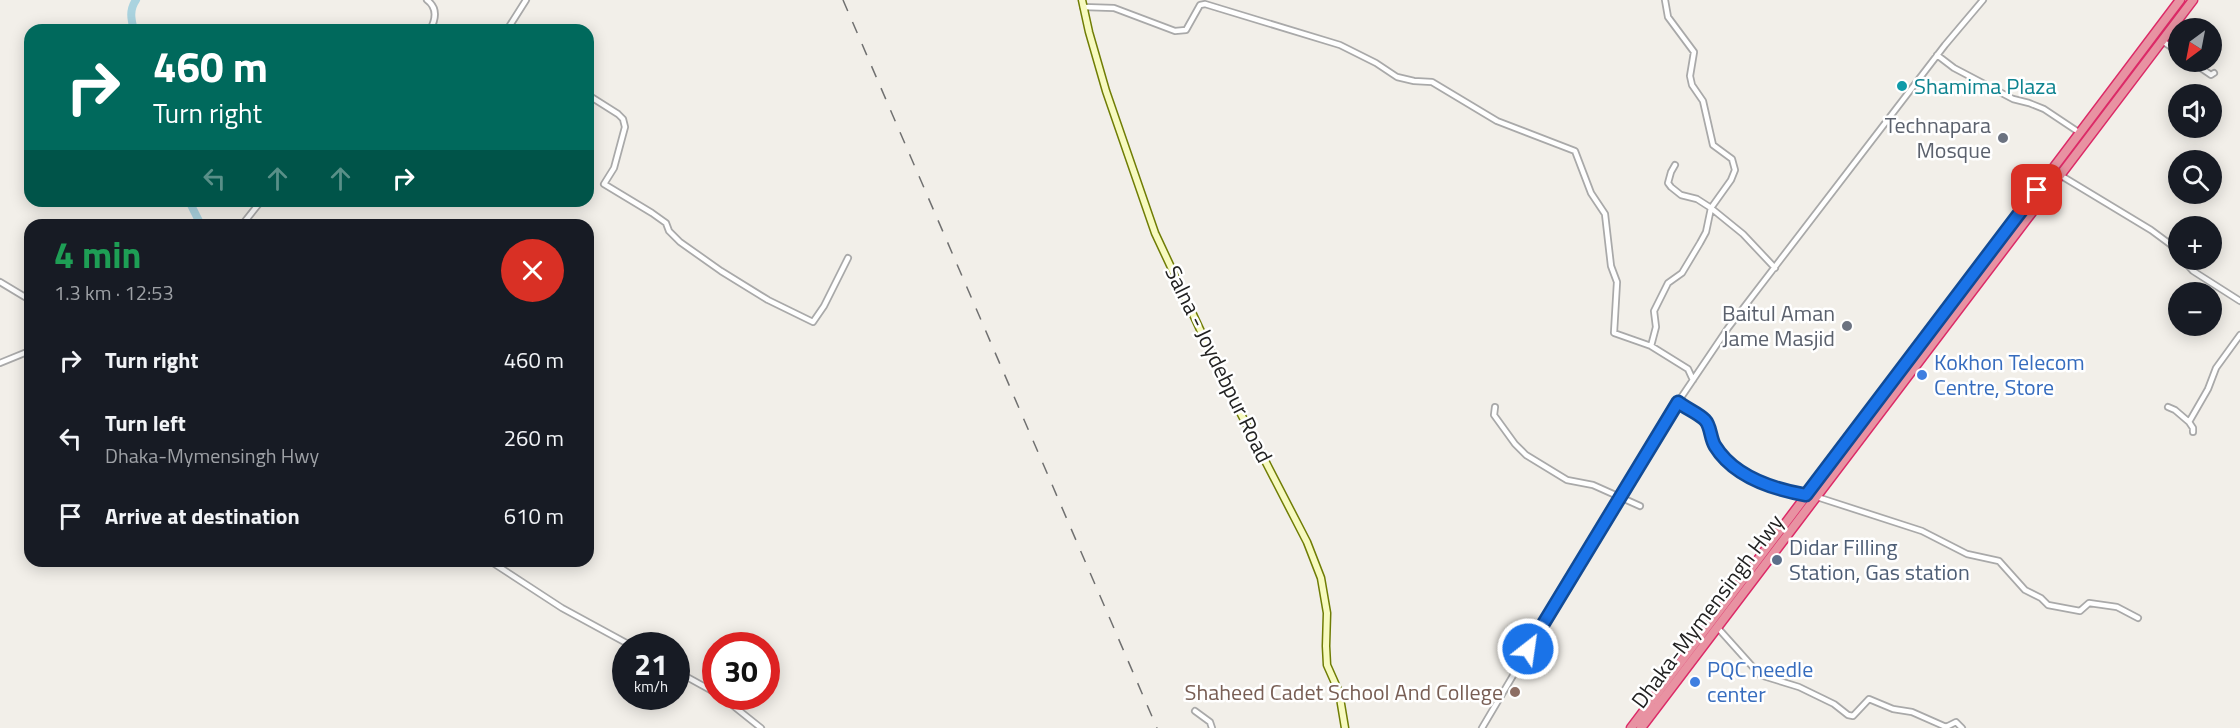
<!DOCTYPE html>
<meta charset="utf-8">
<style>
:root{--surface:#171b24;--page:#242831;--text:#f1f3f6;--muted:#9ea1a6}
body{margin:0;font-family:"Titillium Web",sans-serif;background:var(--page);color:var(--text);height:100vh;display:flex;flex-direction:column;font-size:22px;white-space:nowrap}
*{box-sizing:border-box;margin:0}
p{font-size:20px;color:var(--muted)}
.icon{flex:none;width:33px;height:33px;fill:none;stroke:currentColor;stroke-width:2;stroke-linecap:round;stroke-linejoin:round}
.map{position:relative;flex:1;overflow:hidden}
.panel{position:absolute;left:24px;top:219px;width:570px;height:348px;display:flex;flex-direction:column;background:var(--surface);border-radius:18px;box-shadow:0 3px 15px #0003}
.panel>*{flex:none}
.banner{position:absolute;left:24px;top:24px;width:570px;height:183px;border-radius:18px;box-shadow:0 3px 15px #0003;background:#00695c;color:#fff;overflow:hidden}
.needle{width:39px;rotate:212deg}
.buttons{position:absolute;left:2168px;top:18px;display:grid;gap:12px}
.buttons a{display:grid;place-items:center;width:54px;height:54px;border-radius:50%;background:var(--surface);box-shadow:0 3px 15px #0003;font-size:30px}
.speed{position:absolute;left:612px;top:632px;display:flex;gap:12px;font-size:30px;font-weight:700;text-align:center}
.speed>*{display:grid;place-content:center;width:78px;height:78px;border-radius:50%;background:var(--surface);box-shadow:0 3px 15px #0003;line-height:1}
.speed small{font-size:15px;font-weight:400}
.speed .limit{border:9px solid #d22;background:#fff;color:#111}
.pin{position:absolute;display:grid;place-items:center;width:51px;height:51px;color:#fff;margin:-26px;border-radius:12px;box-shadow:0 3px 9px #0006}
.me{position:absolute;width:66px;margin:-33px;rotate:30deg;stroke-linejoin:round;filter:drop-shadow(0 0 4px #0008)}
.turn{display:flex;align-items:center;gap:21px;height:126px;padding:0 30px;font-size:27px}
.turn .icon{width:78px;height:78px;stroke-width:2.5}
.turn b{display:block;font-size:42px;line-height:51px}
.lanes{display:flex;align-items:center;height:57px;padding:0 30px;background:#0003;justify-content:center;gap:30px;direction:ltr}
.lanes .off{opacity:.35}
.round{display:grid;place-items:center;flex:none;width:63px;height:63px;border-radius:32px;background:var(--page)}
.head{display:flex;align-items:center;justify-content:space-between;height:102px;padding:0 30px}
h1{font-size:36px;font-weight:700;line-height:45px;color:#1e9e55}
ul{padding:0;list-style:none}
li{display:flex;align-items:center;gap:18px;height:78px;padding:0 30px}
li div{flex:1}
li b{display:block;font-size:22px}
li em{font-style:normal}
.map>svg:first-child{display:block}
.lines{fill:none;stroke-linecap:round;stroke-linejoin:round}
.river{stroke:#aad3df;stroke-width:8}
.street-casing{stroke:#a9a9a9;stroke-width:8}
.secondary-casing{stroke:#707d05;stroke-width:9}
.highway-casing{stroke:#dc2a67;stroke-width:11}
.street{stroke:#fff;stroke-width:4.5}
.secondary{stroke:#f7fabf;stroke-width:6}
.highway{stroke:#e892a2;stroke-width:8}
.rail{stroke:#707070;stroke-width:1.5;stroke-dasharray:12 12;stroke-linecap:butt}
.route-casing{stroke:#114b97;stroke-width:15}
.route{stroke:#1a73e8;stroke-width:10}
.culture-dot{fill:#0f9aa8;stroke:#fff;stroke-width:2}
.worship-dot{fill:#6b7280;stroke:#fff;stroke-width:2}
.shop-dot{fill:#3f7fe0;stroke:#fff;stroke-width:2}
.service-dot{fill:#5c6f8a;stroke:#fff;stroke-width:2}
.education-dot{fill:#8d6e63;stroke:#fff;stroke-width:2}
.labels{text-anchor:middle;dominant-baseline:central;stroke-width:5;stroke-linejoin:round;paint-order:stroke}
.culture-label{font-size:22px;fill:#0d838f;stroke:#fff;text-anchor:start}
.worship-label{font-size:22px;fill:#5b616d;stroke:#fff;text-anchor:end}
.shop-label{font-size:22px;fill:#366cbe;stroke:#fff;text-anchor:start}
.street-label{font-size:22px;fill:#222;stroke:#fff}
.service-label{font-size:22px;fill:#4e5e75;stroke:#fff;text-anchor:start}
.education-label{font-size:22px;fill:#785e54;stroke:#fff;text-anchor:end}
</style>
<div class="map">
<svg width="2240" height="728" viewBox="0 0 2240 728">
<rect width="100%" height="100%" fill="#f2efe9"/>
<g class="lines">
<path class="river" d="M134 30C131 19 129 10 136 0
M189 201 201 225"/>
<g class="street-casing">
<path id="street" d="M427 0C438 8 436 19 430 30
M1665 0 1668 17 1694 52 1690 76 1692 85 1703 101 1713 145 1732 159 1735 170 1731 180 1711 208 1706 232 1700 243 1682 273 1668 283 1654 311 1656 327 1651 346 1688 369 1693 380
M1083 7 1114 8 1175 31 1186 30 1200 5 1205 4 1340 45 1376 63 1397 77 1414 81 1432 82 1497 121 1575 151 1591 193 1605 214 1611 266 1617 282 1614 333 1651 346
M507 30 526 0
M2162 41 2178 51
M1937 55 1954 68 2013 99 2029 103 2044 109 2080 133
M2192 62 2211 75 2214 73
M588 95 618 114 623 119 625 127 614 168 604 184 652 213 666 223 669 231 680 242 721 271 768 300 813 322 824 306 848 258
M1675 165 1671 172 1668 183 1671 187 1681 195 1697 199 1711 208 1743 234 1775 268
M2060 175 2151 230 2178 250
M242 225 261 201
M2183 260 2193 271 2240 301
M0 282 30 300
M0 363 27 352 30 347
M1678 402C1687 409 1698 413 1705 420 1710 425 1711 441 1718 449 1738 478 1773 489 1806 495
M1495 407 1494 415 1515 444 1526 455 1567 480 1593 485 1640 506
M2168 407 2175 410 2189 422
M2193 432V428L2189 422 2208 389 2216 368 2240 335
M1817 497 1922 531 1967 554 1999 561 2025 590 2041 598 2048 605 2080 611 2089 603 2117 607 2138 618
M490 561 562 608 630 645
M1717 627 1760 675 1799 687 1834 704 1848 715 1853 716 1869 699 1893 709 1912 712 1946 727 1956 722 1962 728
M676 671 716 693
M721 696 761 728
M1195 711 1210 722 1212 728
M1482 728 1611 510 1678 402 1728 328 1945 45 1983 0"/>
</g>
<g class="secondary-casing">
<path id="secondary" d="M1082 0 1089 32 1106 91 1155 233 1225 383 1307 542 1321 578 1327 613 1326 646 1327 665 1339 692 1345 728"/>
</g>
<g class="highway-casing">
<path id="highway" d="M1631 728 2180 0
M1641 728 2193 0"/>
</g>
<use href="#street" class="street"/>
<use href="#secondary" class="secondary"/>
<use href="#highway" class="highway"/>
<path class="rail" d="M843 0 1157 728"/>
</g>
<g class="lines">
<g class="route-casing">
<path id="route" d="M1528 649 1678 402C1687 409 1698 413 1705 420 1711 426 1710 438 1715 446 1734 477 1772 489 1806 495L2037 190"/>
</g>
<use href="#route" class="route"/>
</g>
<circle class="culture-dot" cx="1902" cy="86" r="6"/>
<g class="worship-dot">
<circle cx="2003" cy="138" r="6"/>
<circle cx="1847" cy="326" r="6"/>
</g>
<g class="shop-dot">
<circle cx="1922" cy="375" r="6"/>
<circle cx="1695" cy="682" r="6"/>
</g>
<circle class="service-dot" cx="1777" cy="560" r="6"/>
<circle class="education-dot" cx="1515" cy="692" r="6"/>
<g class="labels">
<g class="culture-label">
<text x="1914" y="86">Shamima Plaza</text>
</g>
<g class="worship-label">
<text x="1991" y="125">Technapara<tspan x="1991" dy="25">Mosque</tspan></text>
<text x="1835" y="313">Baitul Aman<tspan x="1835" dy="25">Jame Masjid</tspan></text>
</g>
<g class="shop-label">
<text x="1934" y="362">Kokhon Telecom<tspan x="1934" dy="25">Centre, Store</tspan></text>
<text x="1707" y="669">PQC needle<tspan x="1707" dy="25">center</tspan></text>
</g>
<g class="street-label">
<text transform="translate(1219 364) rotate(64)">Salna - Joydebpur Road</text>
<text transform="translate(1707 611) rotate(-53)">Dhaka-Mymensingh Hwy</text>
</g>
<g class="service-label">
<text x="1789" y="547">Didar Filling<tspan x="1789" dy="25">Station, Gas station</tspan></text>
</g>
<g class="education-label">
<text x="1503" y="692">Shaheed Cadet School And College</text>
</g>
</g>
</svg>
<div class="buttons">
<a><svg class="needle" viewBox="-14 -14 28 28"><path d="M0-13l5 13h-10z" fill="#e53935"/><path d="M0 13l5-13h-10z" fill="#9ea1a6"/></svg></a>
<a><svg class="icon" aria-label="sound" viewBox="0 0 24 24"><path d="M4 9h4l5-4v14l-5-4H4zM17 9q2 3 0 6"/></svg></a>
<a><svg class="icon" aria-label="search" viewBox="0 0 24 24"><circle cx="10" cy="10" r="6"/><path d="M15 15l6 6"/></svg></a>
<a>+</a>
<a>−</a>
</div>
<div class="speed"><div>21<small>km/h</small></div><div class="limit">30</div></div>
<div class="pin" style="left:2037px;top:190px;background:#d93025"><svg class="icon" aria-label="arrive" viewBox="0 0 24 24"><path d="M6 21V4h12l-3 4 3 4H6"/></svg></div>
<svg class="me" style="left:1528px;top:649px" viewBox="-20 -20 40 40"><circle r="17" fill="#1a73e8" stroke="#fff" stroke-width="3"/><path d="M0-11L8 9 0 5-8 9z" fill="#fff"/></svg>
<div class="banner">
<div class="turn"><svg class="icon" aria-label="right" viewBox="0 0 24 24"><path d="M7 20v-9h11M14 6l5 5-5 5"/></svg><div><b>460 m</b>Turn right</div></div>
<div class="lanes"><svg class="icon off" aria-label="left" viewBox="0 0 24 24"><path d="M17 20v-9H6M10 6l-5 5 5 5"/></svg><svg class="icon off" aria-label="ahead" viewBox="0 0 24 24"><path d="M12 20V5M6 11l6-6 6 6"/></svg><svg class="icon off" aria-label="ahead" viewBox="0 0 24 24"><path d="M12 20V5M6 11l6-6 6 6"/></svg><svg class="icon" aria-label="right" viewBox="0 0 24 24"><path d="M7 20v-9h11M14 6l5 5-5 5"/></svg></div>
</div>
<section class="panel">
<div class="head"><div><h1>4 min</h1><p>1.3 km · 12:53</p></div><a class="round" style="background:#d93025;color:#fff"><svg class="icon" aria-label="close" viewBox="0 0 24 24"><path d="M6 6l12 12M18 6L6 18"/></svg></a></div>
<ul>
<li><svg class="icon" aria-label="right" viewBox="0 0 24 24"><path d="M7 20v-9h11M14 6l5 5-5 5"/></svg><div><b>Turn right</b></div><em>460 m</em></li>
<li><svg class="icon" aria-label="left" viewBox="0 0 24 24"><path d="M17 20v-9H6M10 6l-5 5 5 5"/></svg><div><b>Turn left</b><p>Dhaka-Mymensingh Hwy</p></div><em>260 m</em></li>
<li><svg class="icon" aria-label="arrive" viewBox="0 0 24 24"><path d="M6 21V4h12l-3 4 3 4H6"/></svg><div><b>Arrive at destination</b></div><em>610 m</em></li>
</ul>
</section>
</div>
